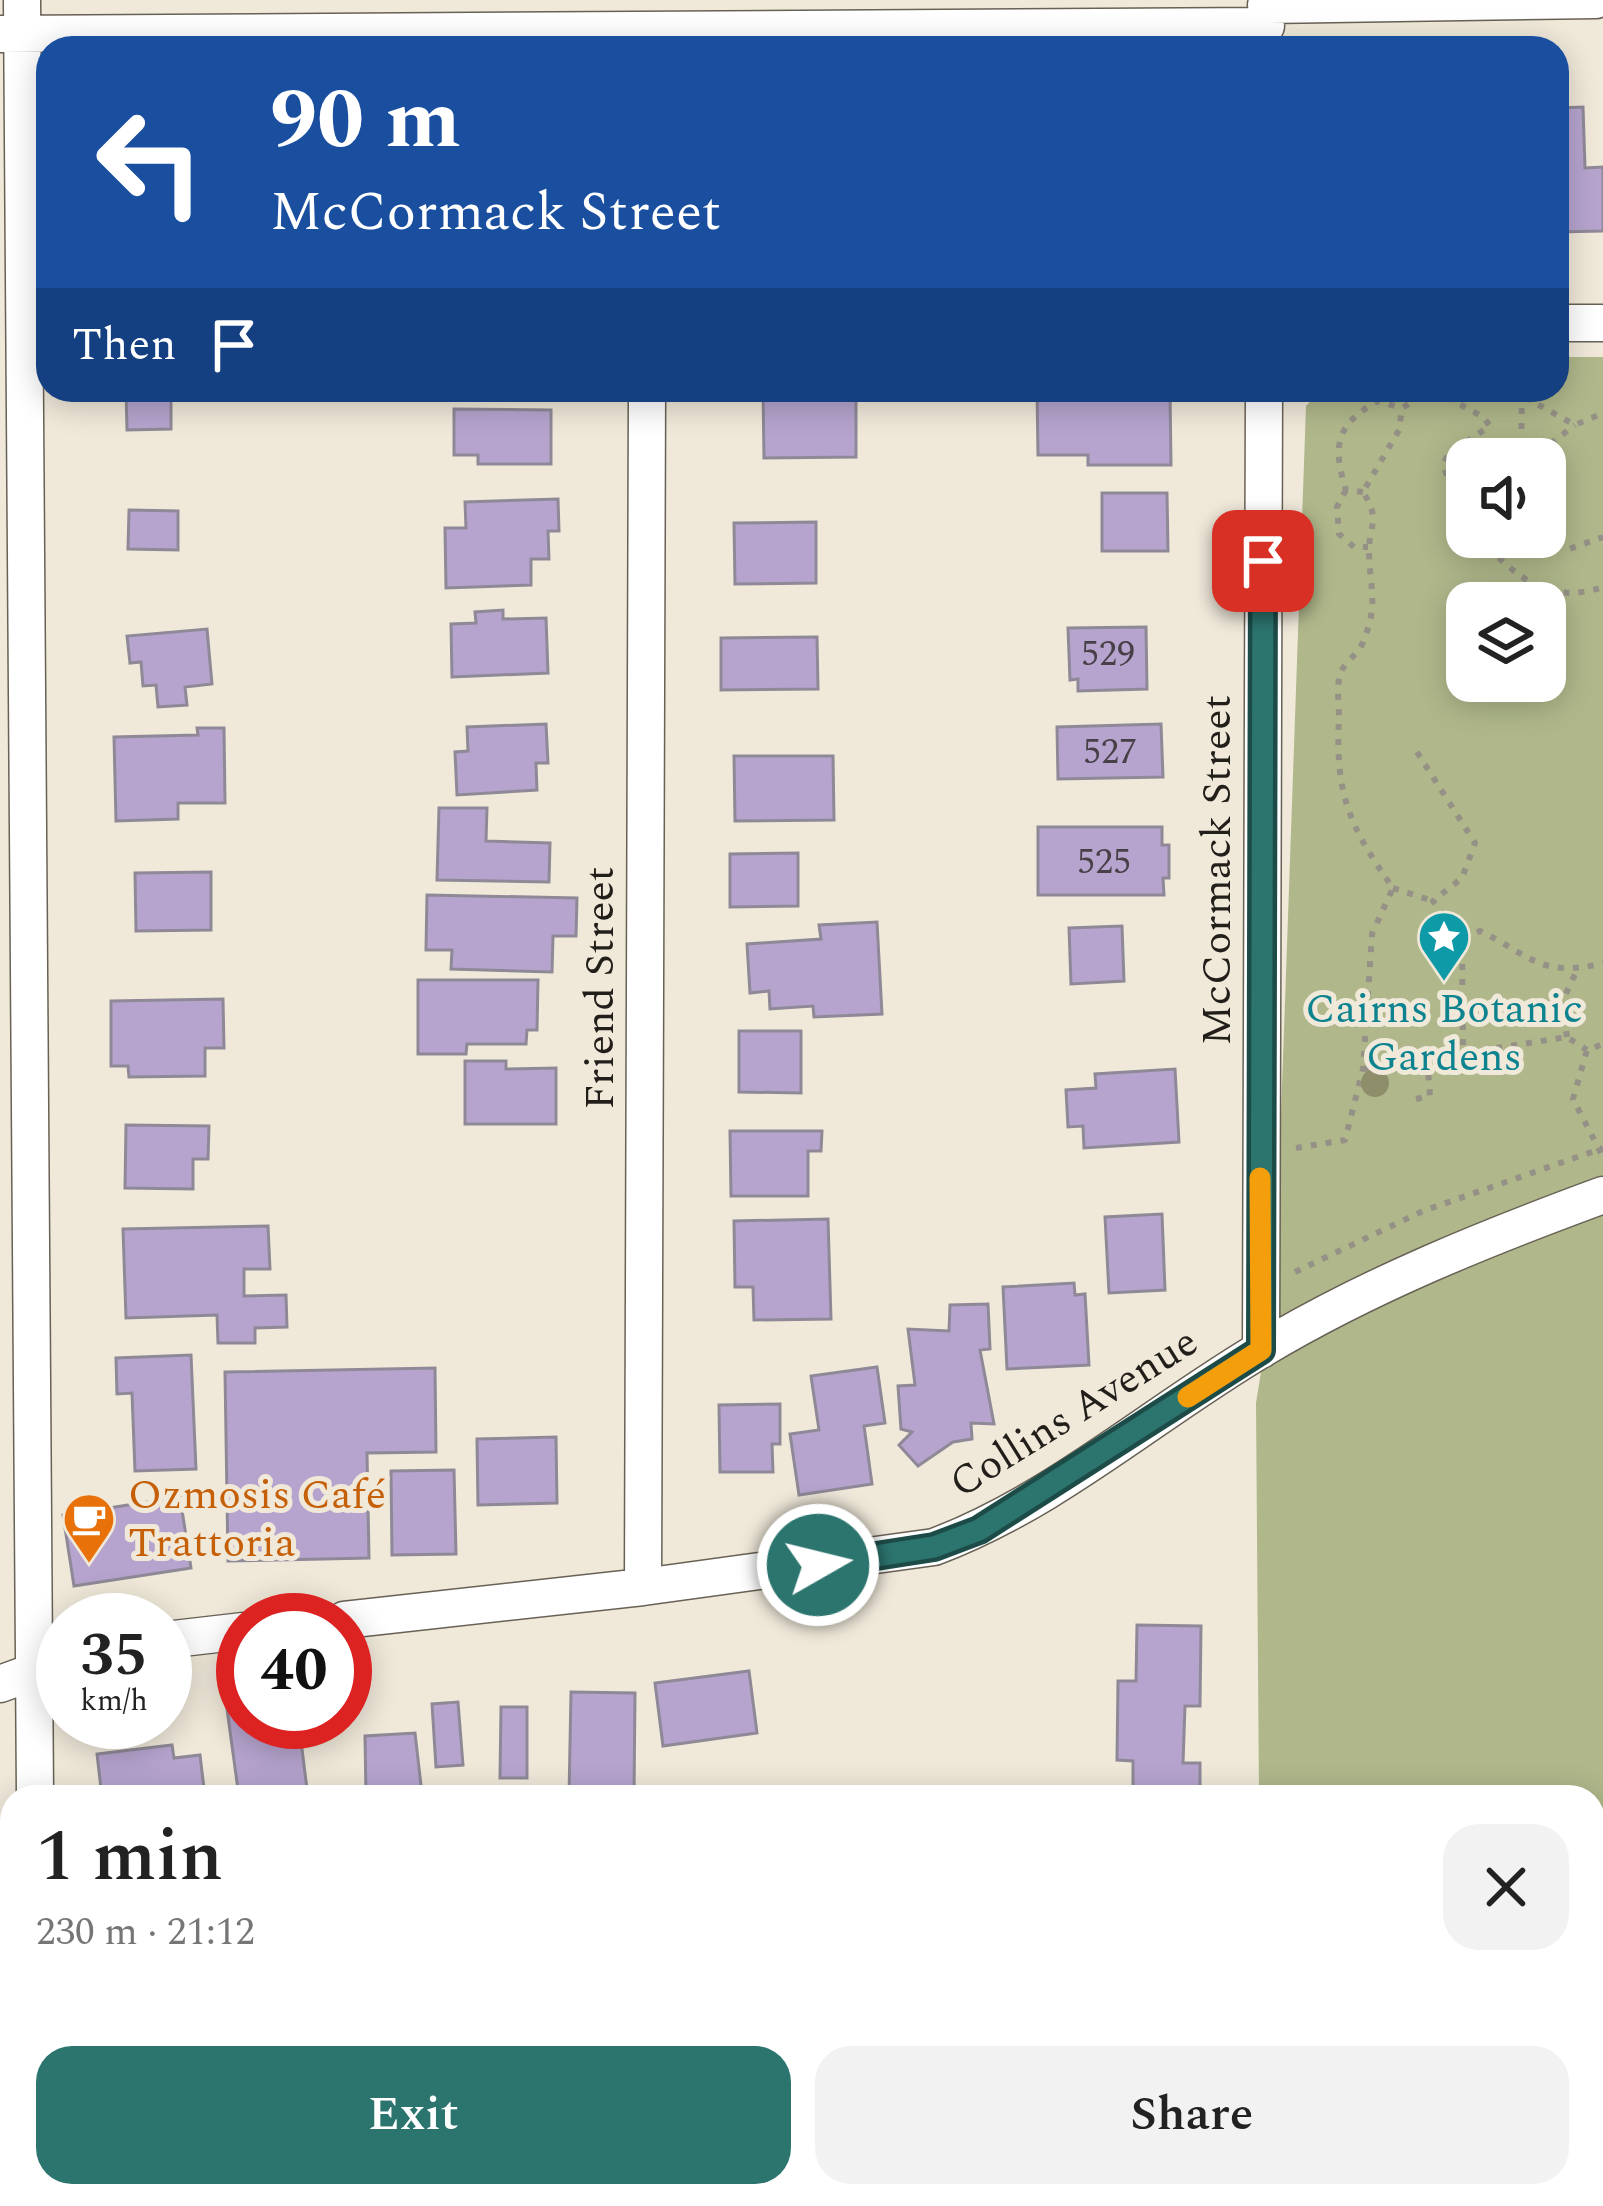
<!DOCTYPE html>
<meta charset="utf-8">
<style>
:root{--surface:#fff;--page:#f2f2f2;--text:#222;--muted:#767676;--accent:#2c756f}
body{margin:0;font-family:Spectral,serif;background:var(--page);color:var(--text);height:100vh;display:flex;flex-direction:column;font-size:45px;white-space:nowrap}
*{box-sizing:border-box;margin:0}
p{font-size:39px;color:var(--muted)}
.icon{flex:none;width:66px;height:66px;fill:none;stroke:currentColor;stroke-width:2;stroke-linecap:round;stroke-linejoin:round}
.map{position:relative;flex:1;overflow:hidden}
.sheet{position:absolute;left:0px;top:1785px;width:1605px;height:423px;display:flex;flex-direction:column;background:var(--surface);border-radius:36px 36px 0 0;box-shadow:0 6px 30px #0003}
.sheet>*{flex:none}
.guide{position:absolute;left:36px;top:36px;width:1533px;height:366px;border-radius:36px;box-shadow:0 6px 30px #0003;background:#1a4fa0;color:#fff;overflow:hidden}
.buttons{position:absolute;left:1446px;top:438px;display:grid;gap:24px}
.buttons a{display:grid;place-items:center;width:120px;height:120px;border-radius:24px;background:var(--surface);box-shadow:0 6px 30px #0003;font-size:60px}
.speed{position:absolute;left:36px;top:1593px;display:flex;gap:24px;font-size:60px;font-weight:700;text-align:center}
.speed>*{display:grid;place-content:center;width:156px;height:156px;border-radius:50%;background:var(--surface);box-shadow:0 6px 30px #0003;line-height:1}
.speed small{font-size:30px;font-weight:400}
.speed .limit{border:18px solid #d22;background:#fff;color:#111}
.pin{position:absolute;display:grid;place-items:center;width:102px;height:102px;color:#fff;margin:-51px;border-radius:24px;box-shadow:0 6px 18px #0006}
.me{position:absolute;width:132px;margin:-66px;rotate:82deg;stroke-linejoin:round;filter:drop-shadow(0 0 9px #0008)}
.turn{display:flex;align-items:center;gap:42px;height:252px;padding:0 36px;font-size:54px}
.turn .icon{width:156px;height:156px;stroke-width:2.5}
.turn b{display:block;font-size:84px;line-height:102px}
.then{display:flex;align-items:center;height:114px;padding:0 36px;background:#0003;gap:24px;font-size:45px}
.round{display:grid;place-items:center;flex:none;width:126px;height:126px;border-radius:36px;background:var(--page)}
.headline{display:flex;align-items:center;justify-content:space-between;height:204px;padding:0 36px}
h1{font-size:72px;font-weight:600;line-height:90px}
.action{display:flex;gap:24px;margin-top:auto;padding:24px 36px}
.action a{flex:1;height:138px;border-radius:36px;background:var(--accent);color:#fff;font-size:48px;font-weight:600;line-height:138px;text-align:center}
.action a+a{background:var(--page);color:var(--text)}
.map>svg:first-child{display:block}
.forest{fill:#b0b88b;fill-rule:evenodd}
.building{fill:#b6a4ce;stroke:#8f8997;stroke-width:3}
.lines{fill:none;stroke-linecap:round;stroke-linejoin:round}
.minor-casing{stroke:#686155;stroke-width:39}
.path{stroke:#969186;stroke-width:6;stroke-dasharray:6 9;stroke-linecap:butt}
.minor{stroke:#fff;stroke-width:36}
.tree{fill:#8e8e6a}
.route-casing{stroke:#1d4c48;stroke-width:30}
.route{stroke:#2c756f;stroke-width:21}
.slow{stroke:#f59e0b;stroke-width:21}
.labels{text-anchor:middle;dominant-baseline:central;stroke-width:10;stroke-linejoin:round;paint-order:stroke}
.number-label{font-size:36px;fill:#474047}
.street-label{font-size:42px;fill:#221f1a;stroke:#f0e9da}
.culture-label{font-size:42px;fill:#0d838f;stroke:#f0e9da}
.food-label{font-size:42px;fill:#c56008;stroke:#f0e9da;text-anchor:start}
</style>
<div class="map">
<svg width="1603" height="2206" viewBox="0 0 1603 2206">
<rect width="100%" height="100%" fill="#f0e9da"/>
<path class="forest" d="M1557 357H1603V2206H1262L1261 2196H1593V1797H1259L1256 1403 1275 1285 1306 406 1320 390H1557ZM1467 459H1545V537H1467ZM1467 603H1545V681H1467Z"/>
<path class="building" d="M1583 107 1585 168 1603 167V231L1557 232V108Z
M126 390H171V429L127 430Z
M763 390H856V457L764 458Z
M1037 390H1170L1171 465H1088V455H1038Z
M454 409 551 410V464H478V455H454Z
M1102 493H1167L1168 551H1102Z
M558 499 559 531H548L549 559H531V585L446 588 445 528H466L465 502Z
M129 510 178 511V550L128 549Z
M816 522V583L735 584 734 523Z
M503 610V619L546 618 548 673 452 677 451 624 476 623 475 612Z
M1146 627 1147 689 1078 691V679L1070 680 1068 628Z
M207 629 212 684 185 687 187 705 158 707 156 685 143 686 141 662 130 663 127 636Z
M817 637 818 689 721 690V638Z
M546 724 548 763H536L537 790 457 795 455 752 468 751 467 727Z
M1161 724 1163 777 1058 779 1057 727Z
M197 728H224L225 803H178V819L116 821 114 737 198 735Z
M734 756H833L834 820 735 821Z
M439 808H487L486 841 550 843 549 882 437 880Z
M1038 827H1162V845H1169V878H1163L1164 895H1038Z
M798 853V906L730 907V854Z
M211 872V930L136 931 135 873Z
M427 895 577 898 576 936H553L552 972 451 969 452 950H426Z
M877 922 882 1014 814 1017 813 1006 770 1009 769 991 750 993 747 944 821 939 819 925Z
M1122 926 1124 981 1071 984 1069 928Z
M418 980H538L537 1030H527L526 1044H467L466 1054H418Z
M223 999 224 1048H205V1076L129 1077 128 1066H111V1001Z
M739 1031H801V1093L739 1092Z
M465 1061H506V1069L556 1068V1124H465Z
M1175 1069 1179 1142 1084 1148 1083 1126 1068 1127 1066 1090 1096 1088 1095 1074Z
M126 1125 209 1126 208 1159H193V1189L125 1188Z
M730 1131H822L821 1151H808V1196H731Z
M1162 1214 1165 1290 1109 1293 1105 1217Z
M828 1219 831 1319 754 1320 753 1287H735L734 1221Z
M268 1226 270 1269H244V1296L286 1295 287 1327 255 1328V1343H218L217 1315 126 1318 123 1229Z
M1074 1283 1075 1295 1085 1294 1089 1365 1007 1369 1003 1287Z
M988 1304 990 1349 980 1350 994 1424 971 1423 972 1439 953 1442 918 1466 899 1445 912 1432 901 1429 898 1386 915 1385 908 1329 949 1331 950 1305Z
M191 1355 196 1469 135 1471 132 1393 117 1394 116 1358Z
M877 1367 885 1423 864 1426 872 1484 799 1495 790 1434 819 1430 811 1376Z
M435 1368 436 1452 367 1453 369 1558 228 1561 225 1372Z
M780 1404V1444H772L773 1472H720L719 1405Z
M556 1437 557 1503 478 1505 477 1439Z
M454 1470 456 1554 392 1555 391 1471Z
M180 1497 191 1568 74 1586 63 1515Z
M1137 1625 1201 1626 1200 1706H1185L1183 1763H1200V1797H1133V1761L1117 1760 1118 1681H1136Z
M749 1671 757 1733 663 1746 655 1683Z
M571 1692 635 1693 634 1797H569Z
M458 1702 463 1765 436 1767 432 1704Z
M243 1707V1722H267L268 1729 299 1725 308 1797H239L227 1709Z
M501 1707H527V1778H500Z
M415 1733 422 1794 477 1792V1797H366L365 1736Z
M172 1745 174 1758 200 1755 205 1797H102L97 1754Z
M642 2196 643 2206H613V2197Z"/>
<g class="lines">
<g class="minor-casing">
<path id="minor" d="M22 0 35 1797
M1266 5 1596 0
M0 34 1266 26
M1557 323H1603
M1261 1350 1264 390
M643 1587 647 390
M344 1620 643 1587 934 1547C1054 1502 1152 1414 1262 1349 1369 1285 1486 1238 1603 1195
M165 1640 243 1631
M0 1684 63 1661
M925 2196V2206
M36 2206V2196"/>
</g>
<path class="path" d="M1434 390 1483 417 1490 426 1449 453 1443 465 1467 528
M1512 390 1575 425 1603 413
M1521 446 1549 445 1575 425
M1521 459 1522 393
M1346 490 1337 507 1339 534 1354 547H1368
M1363 492 1346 490C1332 446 1336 424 1378 401L1402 408
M1545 533 1569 549 1603 537
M1477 537C1516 575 1545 606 1603 587
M1417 752 1475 843 1462 878 1433 901 1462 939 1463 1051
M1393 888 1433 901
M1463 938 1480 931C1530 955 1541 979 1603 963
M1567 1037 1561 1004 1577 970
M1363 1069 1567 1037 1587 1050
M1416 1099 1430 1096 1427 1056
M1296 1148 1345 1140 1363 1069 1372 934 1393 888C1349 826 1335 794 1339 718 1339 705 1336 683 1341 672 1346 660 1359 654 1363 642 1379 603 1370 592 1369 552 1369 525 1381 519 1363 492L1399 430 1402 408 1430 390
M1601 1153 1573 1099 1587 1050 1603 1044
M1295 1272 1423 1211 1603 1148"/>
<use href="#minor" class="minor"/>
</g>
<circle class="tree" cx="1375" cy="1083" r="14"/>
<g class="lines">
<g class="route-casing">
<path id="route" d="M818 1565 934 1547 979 1530 1261 1350 1263 561"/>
</g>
<use href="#route" class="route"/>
<path class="slow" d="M1188 1397 1261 1350 1260 1178"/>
</g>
<defs>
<g id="sight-pin" transform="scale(2.7)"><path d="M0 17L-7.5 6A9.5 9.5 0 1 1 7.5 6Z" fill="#0f9aa8" stroke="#f0e9da"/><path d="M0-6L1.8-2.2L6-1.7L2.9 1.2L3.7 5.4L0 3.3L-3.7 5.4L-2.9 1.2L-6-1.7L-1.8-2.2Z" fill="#fff"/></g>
<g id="cafe-pin" transform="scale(2.7)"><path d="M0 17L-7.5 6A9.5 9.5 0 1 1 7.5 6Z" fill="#e8710a" stroke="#f0e9da"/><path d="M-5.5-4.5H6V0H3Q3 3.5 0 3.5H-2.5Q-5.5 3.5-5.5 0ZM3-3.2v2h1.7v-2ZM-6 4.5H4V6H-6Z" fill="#fff"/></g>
</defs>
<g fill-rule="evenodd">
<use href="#sight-pin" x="1444" y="937"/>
<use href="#cafe-pin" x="89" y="1519"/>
</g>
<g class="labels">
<g class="number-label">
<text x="1108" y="654">529</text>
<text x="1110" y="752">527</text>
<text x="1104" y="862">525</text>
</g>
<g class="street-label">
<text transform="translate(1217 870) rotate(-90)">McCormack Street</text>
<text transform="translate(600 988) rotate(-90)">Friend Street</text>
<text transform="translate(1074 1413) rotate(-32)">Collins Avenue</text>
</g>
<g class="culture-label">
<text x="1444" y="1009">Cairns Botanic<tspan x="1444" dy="48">Gardens</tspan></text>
</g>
<g class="food-label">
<text x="128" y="1495">Ozmosis Café<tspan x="128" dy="48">Trattoria</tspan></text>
</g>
</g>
</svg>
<div class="buttons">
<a><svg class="icon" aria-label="sound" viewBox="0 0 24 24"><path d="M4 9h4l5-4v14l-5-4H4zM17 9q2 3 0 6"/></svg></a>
<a><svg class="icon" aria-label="layers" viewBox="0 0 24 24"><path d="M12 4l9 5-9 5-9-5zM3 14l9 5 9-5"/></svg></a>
</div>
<div class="speed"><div>35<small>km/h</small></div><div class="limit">40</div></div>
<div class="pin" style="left:1263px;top:561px;background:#d93025"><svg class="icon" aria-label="arrive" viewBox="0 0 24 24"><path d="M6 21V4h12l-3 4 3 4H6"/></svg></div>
<svg class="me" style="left:818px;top:1565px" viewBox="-20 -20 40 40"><circle r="17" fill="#2c756f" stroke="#fff" stroke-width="3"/><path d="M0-11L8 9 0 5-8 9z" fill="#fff"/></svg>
<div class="guide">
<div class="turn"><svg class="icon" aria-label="left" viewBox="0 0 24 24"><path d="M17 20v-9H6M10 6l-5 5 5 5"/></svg><div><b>90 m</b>McCormack Street</div></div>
<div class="then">Then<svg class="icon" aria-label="arrive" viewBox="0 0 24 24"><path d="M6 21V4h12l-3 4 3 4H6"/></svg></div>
</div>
<section class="sheet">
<div class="headline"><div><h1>1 min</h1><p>230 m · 21:12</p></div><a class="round"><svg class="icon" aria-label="close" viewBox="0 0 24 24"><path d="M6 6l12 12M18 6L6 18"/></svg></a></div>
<div class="action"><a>Exit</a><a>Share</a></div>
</section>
</div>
